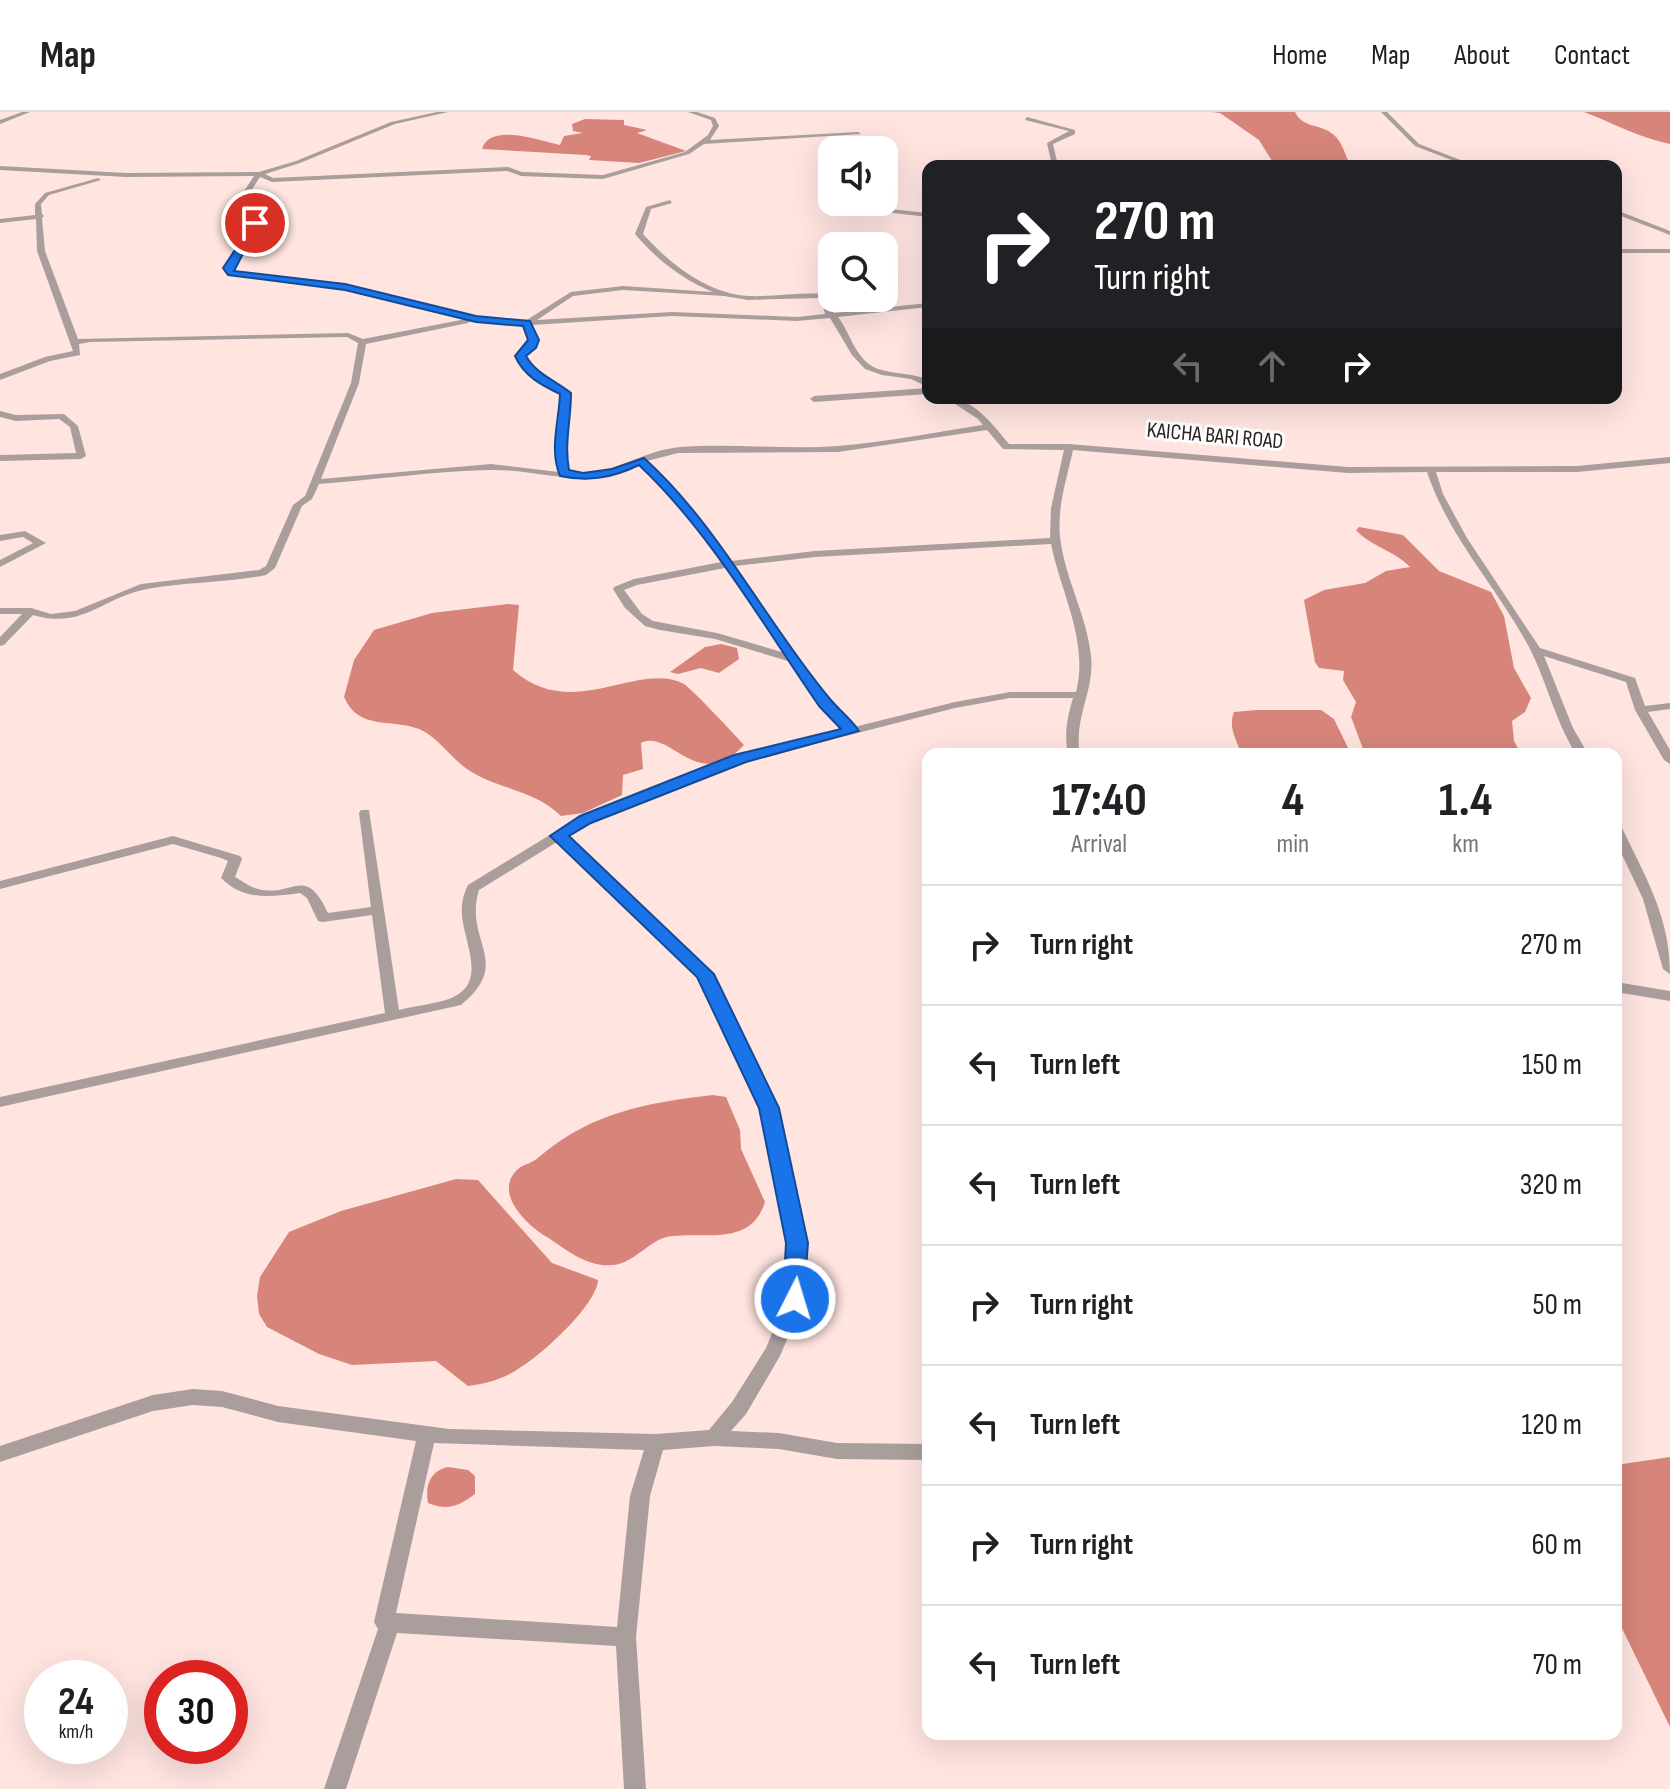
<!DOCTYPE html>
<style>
:root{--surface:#fff;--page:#f6f6f6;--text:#202124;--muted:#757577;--line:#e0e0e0}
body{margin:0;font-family:"Sofia Sans Condensed",sans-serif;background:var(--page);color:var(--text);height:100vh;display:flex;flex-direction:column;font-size:30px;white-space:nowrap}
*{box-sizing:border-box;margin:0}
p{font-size:26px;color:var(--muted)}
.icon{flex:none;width:44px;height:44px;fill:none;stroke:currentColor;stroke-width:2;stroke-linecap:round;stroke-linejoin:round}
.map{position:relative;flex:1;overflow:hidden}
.drawer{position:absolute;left:922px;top:636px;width:700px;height:992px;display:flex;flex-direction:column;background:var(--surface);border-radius:16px;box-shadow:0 8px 32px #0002}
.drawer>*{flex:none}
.top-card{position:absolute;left:922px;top:48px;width:700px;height:244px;border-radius:16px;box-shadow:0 8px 32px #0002;background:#202124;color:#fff;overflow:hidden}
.tools{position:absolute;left:818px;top:24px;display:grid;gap:16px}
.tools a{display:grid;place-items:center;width:80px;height:80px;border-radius:16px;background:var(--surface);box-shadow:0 8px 32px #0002;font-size:40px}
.speed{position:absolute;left:24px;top:1548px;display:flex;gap:16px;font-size:40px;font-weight:700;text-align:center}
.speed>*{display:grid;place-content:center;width:104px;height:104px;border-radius:50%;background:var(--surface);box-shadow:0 8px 32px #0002;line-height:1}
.speed small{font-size:20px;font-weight:400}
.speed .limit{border:12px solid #d22;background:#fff;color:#111}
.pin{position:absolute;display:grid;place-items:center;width:68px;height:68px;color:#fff;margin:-34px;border:4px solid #fff;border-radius:50%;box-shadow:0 2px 8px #0007}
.me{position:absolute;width:88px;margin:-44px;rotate:5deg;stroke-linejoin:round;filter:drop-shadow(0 0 6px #0008)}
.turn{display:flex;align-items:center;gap:28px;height:168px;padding:0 40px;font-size:36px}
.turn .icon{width:104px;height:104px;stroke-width:2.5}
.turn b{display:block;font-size:56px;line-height:68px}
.lanes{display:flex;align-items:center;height:76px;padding:0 40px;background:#0003;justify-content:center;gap:40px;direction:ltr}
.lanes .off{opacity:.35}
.eta{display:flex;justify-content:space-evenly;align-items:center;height:136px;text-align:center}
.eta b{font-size:48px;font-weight:700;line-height:56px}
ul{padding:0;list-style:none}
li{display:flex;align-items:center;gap:24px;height:120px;padding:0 40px;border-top:2px solid var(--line)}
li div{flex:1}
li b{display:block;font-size:30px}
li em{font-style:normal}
header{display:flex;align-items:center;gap:48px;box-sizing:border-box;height:112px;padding:0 40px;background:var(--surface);border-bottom:2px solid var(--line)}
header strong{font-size:38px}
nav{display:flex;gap:44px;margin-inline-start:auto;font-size:28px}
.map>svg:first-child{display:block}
.water{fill:#d7857b}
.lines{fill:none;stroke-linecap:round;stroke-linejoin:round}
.minor{fill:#a99e9c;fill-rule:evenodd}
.route{fill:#1a73e8;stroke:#114b97;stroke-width:2}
.labels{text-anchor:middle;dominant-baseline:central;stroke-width:6;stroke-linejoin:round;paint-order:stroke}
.far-street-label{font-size:22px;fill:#2d2321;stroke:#fff}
</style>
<header>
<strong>Map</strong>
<nav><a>Home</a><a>Map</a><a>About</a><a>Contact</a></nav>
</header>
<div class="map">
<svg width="1670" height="1677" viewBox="0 0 1670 1677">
<rect width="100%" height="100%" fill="#ffe4e0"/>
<path class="water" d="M1212 0H1295C1302 15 1317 12 1330 20 1341 27 1343 37 1348 48L1272 49 1259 28 1220 1Z
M1584 0H1670V32C1640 26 1613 11 1584 0Z
M585 7 624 8V13L647 18 637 21 686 39 639 51 589 48 591 44 586 43 482 37C490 10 541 29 560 33L564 24 583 21 573 19 572 12Z
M1359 415 1403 423 1439 459 1491 480 1504 504 1514 556 1531 586 1525 600 1512 609 1514 629 1521 642H1365L1351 605 1356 590 1343 568 1344 559 1319 556 1315 550 1304 488 1324 478 1365 471 1386 459 1410 455C1395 439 1370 434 1356 418Z
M508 492 519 493 513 558C573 611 638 548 684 572 692 577 735 623 744 633 698 683 670 616 641 631L643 657 623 663 622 683 583 701 561 704C534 677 498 678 467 657 451 646 437 624 419 617 390 606 359 619 344 585L354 548 374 518 432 501Z
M721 532 737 536 739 547 719 561 701 556 678 562 670 560 705 535Z
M1256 598H1321L1334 607 1351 642H1242C1236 628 1228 615 1234 600Z
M713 983 726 985 740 1018 741 1037 765 1090C751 1134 708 1120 672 1124 648 1127 636 1151 613 1153 588 1156 567 1138 547 1125 528 1114 492 1081 518 1057 524 1052 533 1051 539 1045 592 1000 646 991 713 983Z
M456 1067 478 1068 552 1151 598 1168C597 1192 543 1242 521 1255 506 1266 487 1272 468 1274L436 1249 352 1253 319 1242 267 1215 259 1202 257 1184 260 1165 289 1120 341 1099Z
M1670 1345V1615L1616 1504V1353Z
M448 1355 468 1358 475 1364V1382C459 1394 448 1399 428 1391 425 1374 430 1359 448 1355Z"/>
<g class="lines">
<path class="minor" d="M22 0H30L0 12V8Z
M437 0H448L395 12 300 51 265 62 273 66 508 55 522 60 603 63 685 40 708 23 713 14 711 8 688 0H697L715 6 719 14 710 28 858 20 861 22 704 32 689 42 603 67 521 64 507 59 272 70 260 65 242 93 258 105 232 156 234 159 345 173 476 205 525 209 571 180 623 174 713 180C683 168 656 147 635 122L646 95 670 88 672 91 651 97 643 122C669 151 707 182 749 184 774 185 799 180 824 182L828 184 834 201 928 191V195L838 205C851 222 856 249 878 257 893 262 909 261 924 266L928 268V275L911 267 882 263 865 257 852 243 830 206 797 209 672 204 532 213 536 229 524 244 537 260 569 281 566 321 569 361C613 365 639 339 680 335 732 331 786 338 838 334 887 330 935 320 983 313L978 307 946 286C974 286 993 313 1009 332H1069L1348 355 1577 354 1670 345V351L1577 360H1436L1443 382 1467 426 1540 536 1635 566 1645 594 1670 591V597L1648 600 1670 638V652L1664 648 1635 598 1626 570 1544 544 1573 616 1588 642H1576C1555 609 1547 570 1529 535 1497 475 1449 426 1427 360L1348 361 1073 338C1067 366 1057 395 1060 424 1064 465 1087 503 1091 544 1095 579 1073 606 1080 642H1068C1064 622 1067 606 1073 586H1010L955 596 744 650 589 710 566 724 709 859 777 996 805 1131 804 1187 780 1244 746 1302 731 1319 779 1321 837 1331 928 1332V1348L837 1347 779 1337 714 1334 663 1338 650 1384 636 1525 646 1677H624L616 1534 397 1521 346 1677H324L378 1517 374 1510 416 1329 278 1310 222 1295 193 1293 153 1299 0 1350V1334L153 1283 193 1277 222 1279 278 1294 449 1317 656 1322 709 1318 732 1290 766 1236 786 1187 789 1131 761 996 698 864 557 730 479 778C463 829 514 850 461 893L0 995V985L385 901 372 803 323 810 318 809 307 786 300 781C270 785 244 789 221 766L228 749 221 746 173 732 0 777V769L173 724 240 744 242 747 235 765C242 769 250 775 258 777 293 786 305 751 328 801L371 795 359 701 361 698H369L399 898C415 894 434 892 449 887 489 872 464 832 462 803 461 792 463 783 468 773L581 704 736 644 844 617 821 593 791 550 715 527 660 518 645 514 625 496 613 477 614 475 634 467 721 450 668 379 639 352C580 380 548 357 489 358 435 359 374 368 319 372L312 387 302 394 275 456 266 463C226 471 186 470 147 477 103 485 83 518 33 503L4 533 0 534V525L22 502H0V496H31L51 502 75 499 141 472 259 458 266 454 293 393 305 384 351 271 358 231 347 225 90 230 79 232 80 243 50 249 0 268V262L45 245 73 239 37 139 36 107 0 111V107L35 103V92L45 81 98 66 101 68 49 83 41 92 42 102 44 104 42 106 45 139 78 227 348 221 363 227 466 207 345 177 228 163 224 156 251 106 235 93 254 64 126 65 0 58V54L126 61 259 60 296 49 391 10ZM623 178 724 184 748 188 821 186 825 202 797 205 672 200 537 208 573 184ZM471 208 524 213 528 229 516 244 531 263 561 282 557 321 559 360 491 352 321 367 359 271 366 232 468 211ZM987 318 1003 337 1064 338 1051 396 1050 426 815 439 731 449 674 375 647 349 678 341 838 340ZM1051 432C1061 481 1089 530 1076 580H1010L955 590 854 615 829 589 735 454 815 445ZM725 456 785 541 717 521 653 509 642 502 624 478 637 473ZM434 1331 644 1338 630 1384 617 1515 396 1501Z
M1381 0H1387L1419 32 1476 54H1467L1415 34Z
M1027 5 1075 18V22L1053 32 1058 54H1052L1047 31 1069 19 1025 8Z
M877 90H883L889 97 928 101V105L885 100Z
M1616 98 1670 119V123L1616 102Z
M1616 137H1670V141H1616Z
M928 276V282L814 290 810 287 814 284Z
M0 299 16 303 64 302 78 314 86 344 81 347 0 349V343L76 341 70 315 59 307 16 309 0 305Z
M25 419 46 431 0 455V448L33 431 23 425 0 429V423Z
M1616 712 1622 716C1646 766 1670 805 1670 862L1663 857 1643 787 1616 730Z
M1616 870 1670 879V889L1616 880Z"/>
</g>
<path class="route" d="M255 108 259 111 234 159 345 172 476 204 530 209 539 228 536 236 526 244C537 263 555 268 571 281 571 309 564 331 569 358L583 361 612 357 644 346C720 415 765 509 830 587 839 598 851 607 859 619L746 650 591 711 569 724 714 862 779 996 808 1131 803 1193H787L783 1187 786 1131 759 996 697 865 550 724 580 704 734 643 841 617 819 594C763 513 711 421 639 353 612 366 588 370 560 364 549 337 559 310 560 282 541 273 524 264 515 244L528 228 523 214 476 210 345 178 228 163 223 156Z"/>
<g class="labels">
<g class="far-street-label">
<text transform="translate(1215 324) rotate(5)">KAICHA BARI ROAD</text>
</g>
</g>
</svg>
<div class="tools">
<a><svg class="icon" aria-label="sound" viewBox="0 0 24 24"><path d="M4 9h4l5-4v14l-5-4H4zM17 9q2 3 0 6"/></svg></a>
<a><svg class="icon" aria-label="search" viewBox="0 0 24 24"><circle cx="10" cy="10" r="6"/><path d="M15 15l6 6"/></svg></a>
</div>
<div class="speed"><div>24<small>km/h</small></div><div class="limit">30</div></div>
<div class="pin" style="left:255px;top:111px;background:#d93025"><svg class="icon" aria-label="arrive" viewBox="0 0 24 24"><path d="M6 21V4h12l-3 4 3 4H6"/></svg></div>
<svg class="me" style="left:795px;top:1187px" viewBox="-20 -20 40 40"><circle r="17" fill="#1a73e8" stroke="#fff" stroke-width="3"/><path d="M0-11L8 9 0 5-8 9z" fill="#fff"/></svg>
<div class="top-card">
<div class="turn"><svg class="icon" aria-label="right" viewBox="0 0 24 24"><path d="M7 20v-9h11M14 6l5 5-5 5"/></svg><div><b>270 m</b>Turn right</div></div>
<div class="lanes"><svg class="icon off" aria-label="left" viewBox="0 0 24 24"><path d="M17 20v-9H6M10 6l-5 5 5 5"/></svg><svg class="icon off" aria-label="ahead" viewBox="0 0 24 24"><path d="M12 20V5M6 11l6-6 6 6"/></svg><svg class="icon" aria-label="right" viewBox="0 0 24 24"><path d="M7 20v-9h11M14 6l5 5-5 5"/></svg></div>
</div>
<section class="drawer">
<div class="eta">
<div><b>17:40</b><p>Arrival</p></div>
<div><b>4</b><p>min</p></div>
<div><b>1.4</b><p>km</p></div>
</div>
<ul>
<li><svg class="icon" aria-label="right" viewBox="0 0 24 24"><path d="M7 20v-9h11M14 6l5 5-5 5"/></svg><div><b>Turn right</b></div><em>270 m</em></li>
<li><svg class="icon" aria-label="left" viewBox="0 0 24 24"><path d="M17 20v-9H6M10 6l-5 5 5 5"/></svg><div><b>Turn left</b></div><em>150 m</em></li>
<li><svg class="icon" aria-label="left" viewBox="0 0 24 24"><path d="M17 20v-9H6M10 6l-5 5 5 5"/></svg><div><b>Turn left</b></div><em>320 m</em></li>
<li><svg class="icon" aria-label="right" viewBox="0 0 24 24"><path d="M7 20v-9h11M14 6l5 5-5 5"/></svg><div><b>Turn right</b></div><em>50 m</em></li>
<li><svg class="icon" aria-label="left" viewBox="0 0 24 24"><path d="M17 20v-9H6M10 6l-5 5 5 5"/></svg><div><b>Turn left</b></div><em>120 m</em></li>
<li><svg class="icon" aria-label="right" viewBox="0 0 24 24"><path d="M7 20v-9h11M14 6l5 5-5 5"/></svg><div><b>Turn right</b></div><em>60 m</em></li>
<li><svg class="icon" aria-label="left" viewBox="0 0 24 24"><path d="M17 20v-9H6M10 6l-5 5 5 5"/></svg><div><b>Turn left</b></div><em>70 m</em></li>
</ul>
</section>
</div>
